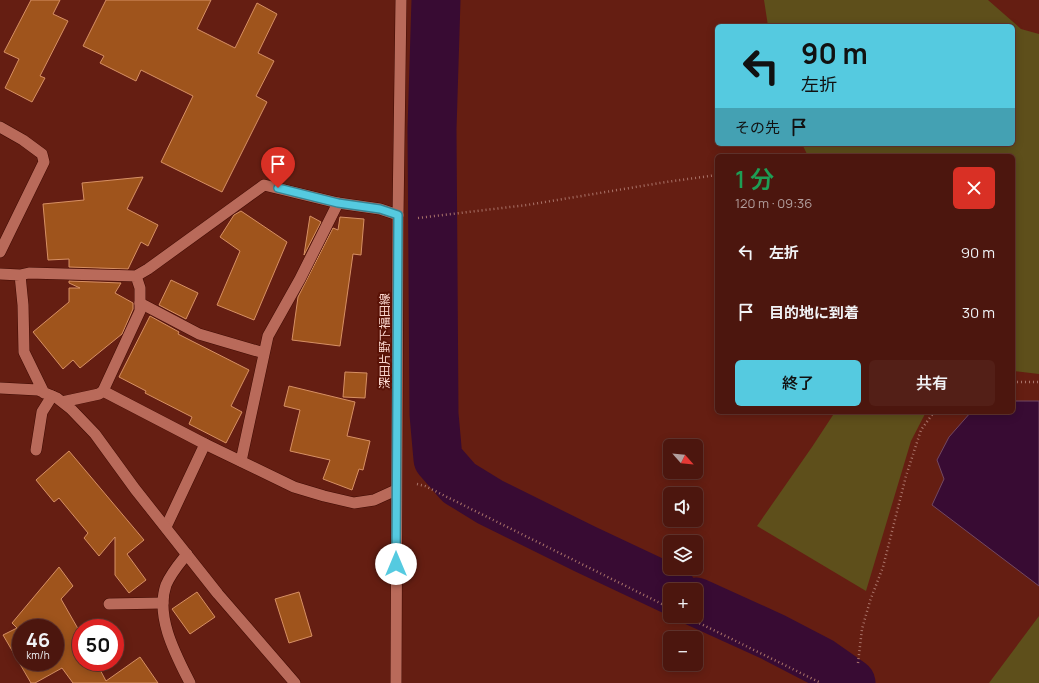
<!DOCTYPE html>
<html lang="ja">
<meta charset="utf-8">
<style>
:root{--surface:#4c160e;--page:#531f17;--text:#f1f3f6;--muted:#b29f9e;--line:#63352e;--accent:#55cae0}
body{margin:0;font-family:Manrope,"Noto Sans JP",sans-serif;background:var(--page);color:var(--text);height:100vh;display:flex;flex-direction:column;font-size:15px;white-space:nowrap}
*{box-sizing:border-box;margin:0}
p{font-size:13px;color:var(--muted)}
.icon{flex:none;width:22px;height:22px;fill:none;stroke:currentColor;stroke-width:2;stroke-linecap:round;stroke-linejoin:round}
.map{position:relative;flex:1;overflow:hidden}
.details{position:absolute;left:715px;top:154px;width:300px;height:260px;display:flex;flex-direction:column;background:var(--surface);border-radius:6px;box-shadow:0 2px 10px #0003,0 0 0 1px var(--line)}
.details>*{flex:none}
.top-card{position:absolute;left:715px;top:24px;width:300px;height:122px;border-radius:6px;box-shadow:0 2px 10px #0003,0 0 0 1px var(--line);background:#55cae0;color:#111;overflow:hidden}
.needle{width:26px;rotate:117deg}
.controls{position:absolute;left:663px;top:439px;display:grid;gap:8px}
.controls a{display:grid;place-items:center;width:40px;height:40px;border-radius:6px;background:var(--surface);box-shadow:0 2px 10px #0003,0 0 0 1px var(--line);font-size:20px}
.speed{position:absolute;left:12px;top:619px;display:flex;gap:8px;font-size:20px;font-weight:700;text-align:center}
.speed>*{display:grid;place-content:center;width:52px;height:52px;border-radius:50%;background:var(--surface);box-shadow:0 2px 10px #0003,0 0 0 1px var(--line);line-height:1}
.speed small{font-size:10px;font-weight:400}
.speed .limit{border:6px solid #d22;background:#fff;color:#111}
.pin{position:absolute;display:grid;place-items:center;width:34px;height:34px;color:#fff;margin:-41px -17px;border-radius:50% 50% 50% 0;rotate:-45deg;box-shadow:0 0 4px #0007}
.pin .icon{rotate:45deg}
.me{position:absolute;width:44px;margin:-22px;rotate:0deg;stroke-linejoin:round;filter:drop-shadow(0 0 3px #0008)}
.turn{display:flex;align-items:center;gap:14px;height:84px;padding:0 20px;font-size:18px}
.turn .icon{width:52px;height:52px;stroke-width:2.5}
.turn b{display:block;font-size:28px;line-height:34px}
.then{display:flex;align-items:center;height:38px;padding:0 20px;background:#0003;gap:8px;font-size:15px}
.round{display:grid;place-items:center;flex:none;width:42px;height:42px;border-radius:6px;background:var(--page)}
.overview{display:flex;align-items:center;justify-content:space-between;height:68px;padding:0 20px}
h1{font-size:24px;font-weight:600;line-height:30px;color:#1e9e55}
.cta{display:flex;gap:8px;margin-top:auto;padding:8px 20px}
.cta a{flex:1;height:46px;border-radius:6px;background:var(--accent);color:#111;font-size:16px;font-weight:600;line-height:46px;text-align:center}
.cta a+a{background:var(--page);color:var(--text)}
ul{padding:0;list-style:none}
li{display:flex;align-items:center;gap:12px;height:60px;padding:0 20px}
li div{flex:1}
li b{display:block;font-size:15px}
li em{font-style:normal}
.map>svg:first-child{display:block}
.green{fill:#5e4f1b}
.water{fill:#380b33;stroke:#724862}
.lines{fill:none;stroke-linecap:round;stroke-linejoin:round}
.river{stroke:#380b33;stroke-width:49}
.building{fill:#9f541c;stroke:#d79064;fill-rule:evenodd}
.service-casing{stroke:#400b03;stroke-width:12}
.minor-casing{stroke:#400b03;stroke-width:12}
.secondary-casing{stroke:#400b03;stroke-width:12}
.path{stroke:#aa746a;stroke-width:2.5;stroke-dasharray:1 3;stroke-linecap:butt}
.service{stroke:#b96a5a;stroke-width:11}
.minor{stroke:#b96a5a;stroke-width:11}
.secondary{stroke:#b96a5a;stroke-width:11}
.route-casing{stroke:#378392;stroke-width:10}
.route{stroke:#55cae0;stroke-width:7}
.labels{text-anchor:middle;dominant-baseline:central;stroke-width:4;stroke-linejoin:round;paint-order:stroke}
.street-label{font-size:12px;fill:#fad6ce;stroke:#591206}
</style>
<div class="map">
<svg width="1039" height="683" viewBox="0 0 1039 683">
<rect width="100%" height="100%" fill="#651e12"/>
<path class="green" d="M764 0H988L1021 29 1039 34V374L1013 371V156H808L802 144H1013V26H768Z
M835 412H926L911 441 866 591 757 526 812 447Z
M1039 616V683H989Z"/>
<path class="water" d="M1013 401H1039V586L932 505 944 479 937 460 949 437 971 412H1013Z"/>
<g class="lines">
<path class="river" d="M436 0 432 129 434 414 438 459 459 483 490 502 585 549 672 590
M696 602 773 637 821 662 851 683"/>
</g>
<path class="building" d="M31 0H60L53 14 68 21 40 76 45 78 32 102 5 88 19 59 4 52Z
M106 0H211L197 29 235 48 257 3 277 14 258 53 274 61 256 96 267 102 222 192 161 162 193 96 141 70 136 81 100 63 104 56 83 46Z
M143 177 127 209 158 225 148 246 141 242 128 269 69 267V259L48 260 43 204 84 200 82 183Z
M241 211 287 242 254 320 217 305 240 251 220 237 234 215Z
M310 216 321 222 304 255Z
M340 217 364 219 361 255 353 254 340 346 292 340 298 297 333 228 338 230Z
M171 280 198 293 186 319 159 305Z
M69 281 121 283 115 293 133 303V309L122 334 80 368 73 360 63 369 33 332 69 302V288H80L69 283Z
M150 316 179 332 178 334 249 370 231 406 242 412 226 443 189 424 192 417 145 393 146 391 119 377Z
M345 372 367 373 365 398 343 397Z
M289 386 355 402 347 436 370 441 363 470 359 469 352 490 323 479 330 460 290 451 300 410 284 406Z
M69 451 144 540 127 554 146 580 129 593 115 575V537L99 556 84 538 88 533 59 498 54 502 36 480Z
M59 567 73 586 61 599 81 634V662H96L106 681 140 657 158 683H73L62 668 35 683H31L3 635 17 628 12 623ZM21 628H55V662H21Z
M197 592 215 617 190 634 172 609Z
M299 592 312 636 289 643 275 599Z"/>
<g class="lines">
<g class="service-casing">
<path id="service" d="M140 303 199 334 264 353
M36 450 42 412 52 396
M241 461 268 336 300 279 338 203
M166 527 205 444
M109 604 163 603"/>
</g>
<g class="minor-casing">
<path id="minor" d="M0 127 23 140 42 154 44 162 0 252
M0 274 20 275 23 305 24 352 44 393
M20 275 29 273 136 276 148 269 264 185 338 203 380 209 398 215
M0 388 38 390 57 398 71 409 95 434 135 489 218 594 295 683
M103 391 205 444 294 487 324 496 354 503 374 500 396 490
M62 402 99 394 103 391 140 311V288L136 276
M187 554C179 564 171 573 166 585 155 617 176 655 190 683"/>
</g>
<g class="secondary-casing">
<path id="secondary" d="M396 683 398 215 401 0"/>
</g>
<path class="path" d="M418 218 527 205 666 182 717 175
M1013 382H1039
M417 484 425 486 670 608
M685 616 821 683
M858 663 862 629 870 601 883 567 906 476 921 430 934 412"/>
<use href="#service" class="service"/>
<use href="#minor" class="minor"/>
<use href="#secondary" class="secondary"/>
</g>
<g class="lines">
<g class="route-casing">
<path id="route" d="M278 188 338 203 380 209 398 215 396 564"/>
</g>
<use href="#route" class="route"/>
</g>
<g class="labels">
<g class="street-label">
<text transform="translate(384 341) rotate(-90)">深田片野下福田線</text>
</g>
</g>
</svg>
<div class="controls">
<a><svg class="needle" viewBox="-14 -14 28 28"><path d="M0-13l5 13h-10z" fill="#e53935"/><path d="M0 13l5-13h-10z" fill="#b29f9e"/></svg></a>
<a><svg class="icon" aria-label="sound" viewBox="0 0 24 24"><path d="M4 9h4l5-4v14l-5-4H4zM17 9q2 3 0 6"/></svg></a>
<a><svg class="icon" aria-label="layers" viewBox="0 0 24 24"><path d="M12 4l9 5-9 5-9-5zM3 14l9 5 9-5"/></svg></a>
<a>+</a>
<a>−</a>
</div>
<div class="speed"><div>46<small>km/h</small></div><div class="limit">50</div></div>
<div class="pin" style="left:278px;top:188px;background:#d93025"><svg class="icon" aria-label="arrive" viewBox="0 0 24 24"><path d="M6 21V4h12l-3 4 3 4H6"/></svg></div>
<svg class="me" style="left:396px;top:564px" viewBox="-20 -20 40 40"><circle r="19" fill="#fff"/><path d="M0-13L10 11 0 6-10 11z" fill="#55cae0"/></svg>
<div class="top-card">
<div class="turn"><svg class="icon" aria-label="left" viewBox="0 0 24 24"><path d="M17 20v-9H6M10 6l-5 5 5 5"/></svg><div><b>90 m</b>左折</div></div>
<div class="then">その先<svg class="icon" aria-label="arrive" viewBox="0 0 24 24"><path d="M6 21V4h12l-3 4 3 4H6"/></svg></div>
</div>
<section class="details">
<div class="overview"><div><h1>1 分</h1><p>120 m · 09:36</p></div><a class="round" style="background:#d93025;color:#fff"><svg class="icon" aria-label="close" viewBox="0 0 24 24"><path d="M6 6l12 12M18 6L6 18"/></svg></a></div>
<ul>
<li><svg class="icon" aria-label="left" viewBox="0 0 24 24"><path d="M17 20v-9H6M10 6l-5 5 5 5"/></svg><div><b>左折</b></div><em>90 m</em></li>
<li><svg class="icon" aria-label="arrive" viewBox="0 0 24 24"><path d="M6 21V4h12l-3 4 3 4H6"/></svg><div><b>目的地に到着</b></div><em>30 m</em></li>
</ul>
<div class="cta"><a>終了</a><a>共有</a></div>
</section>
</div>
